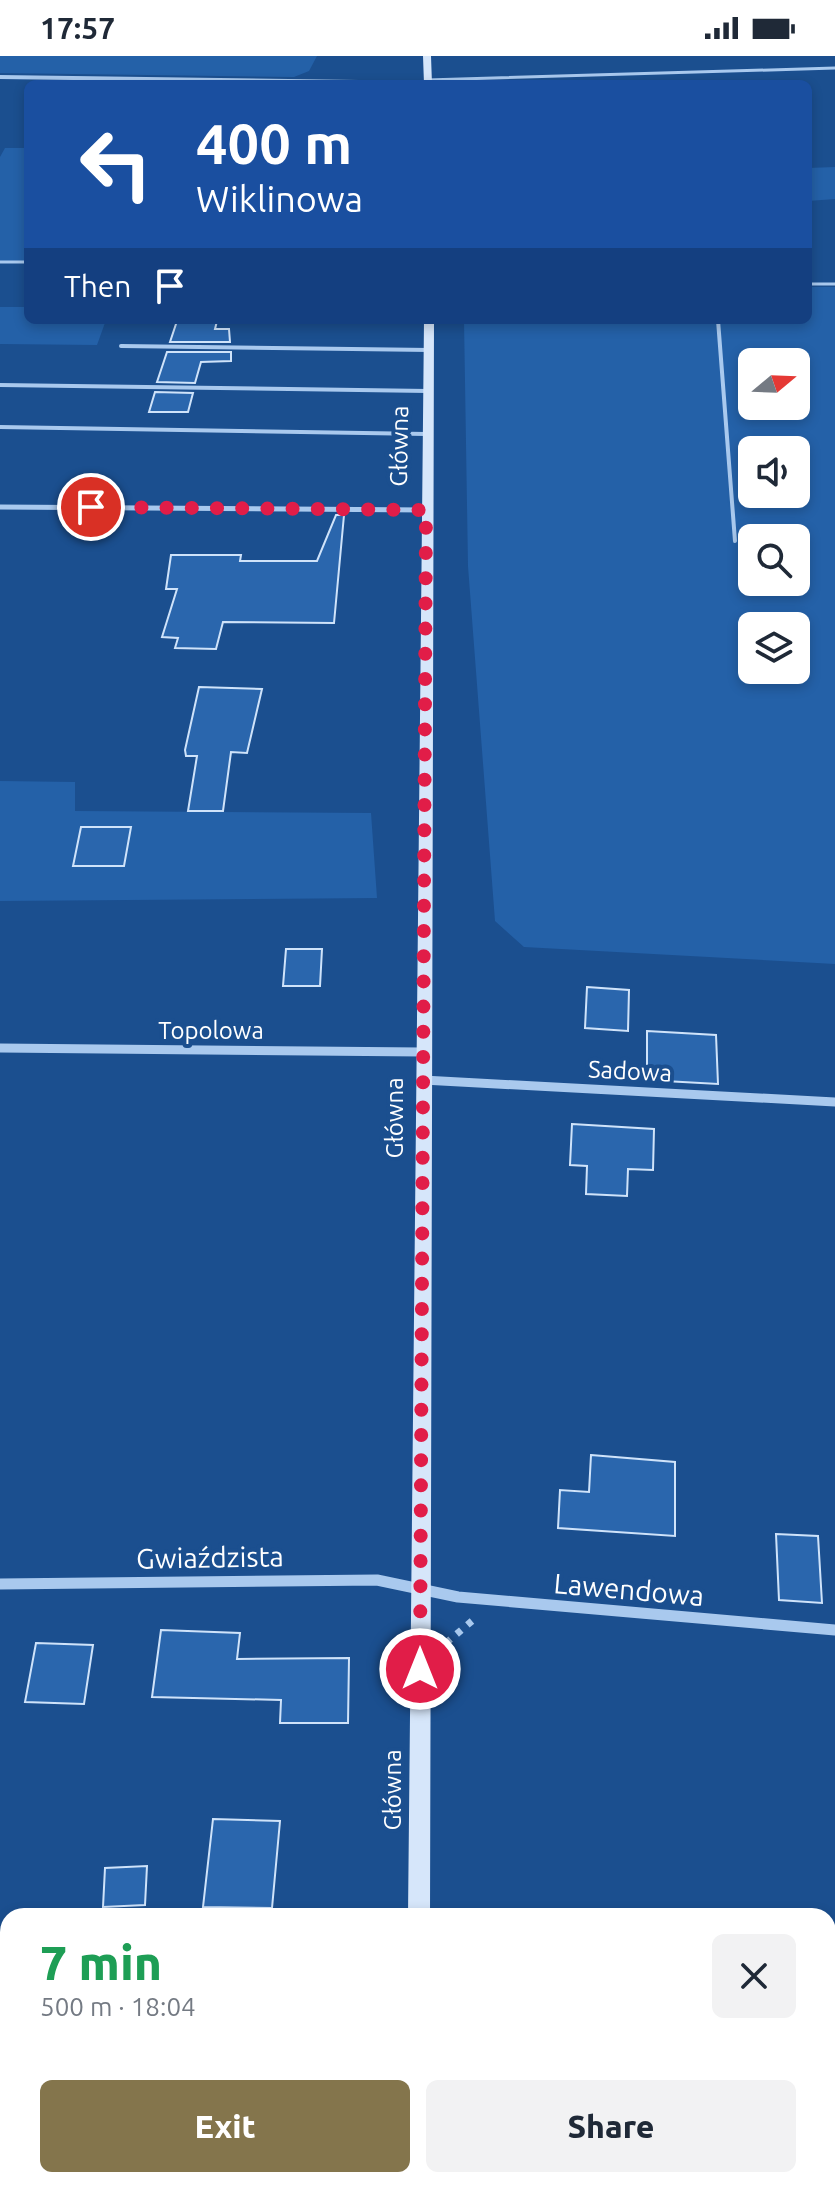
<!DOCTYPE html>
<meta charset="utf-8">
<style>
:root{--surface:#fff;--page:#f2f2f3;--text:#1f2937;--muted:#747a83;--accent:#84754c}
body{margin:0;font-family:Ubuntu,sans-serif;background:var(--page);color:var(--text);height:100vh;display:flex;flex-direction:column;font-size:30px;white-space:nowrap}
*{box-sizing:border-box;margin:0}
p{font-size:26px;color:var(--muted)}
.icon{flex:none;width:44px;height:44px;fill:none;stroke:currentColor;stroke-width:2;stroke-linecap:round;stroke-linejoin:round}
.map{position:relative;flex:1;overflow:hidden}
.sheet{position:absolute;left:0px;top:1852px;width:836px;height:280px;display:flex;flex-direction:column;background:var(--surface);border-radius:24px 24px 0 0;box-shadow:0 4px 12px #0003}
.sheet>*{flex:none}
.top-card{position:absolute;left:24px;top:24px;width:788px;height:244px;border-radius:12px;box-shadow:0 4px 12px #0003;background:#1a4fa0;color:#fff;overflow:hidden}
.needle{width:52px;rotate:71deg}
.buttons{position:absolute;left:738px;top:292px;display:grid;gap:16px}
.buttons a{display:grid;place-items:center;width:72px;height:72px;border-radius:12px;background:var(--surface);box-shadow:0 4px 12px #0003;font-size:40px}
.pin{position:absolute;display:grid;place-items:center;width:68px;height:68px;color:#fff;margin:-34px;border:4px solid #fff;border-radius:50%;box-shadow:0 2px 8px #0007}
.me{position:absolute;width:88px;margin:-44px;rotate:0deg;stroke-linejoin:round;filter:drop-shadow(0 0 6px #0008)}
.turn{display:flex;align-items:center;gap:28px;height:168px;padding:0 40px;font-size:36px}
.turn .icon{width:104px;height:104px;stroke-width:2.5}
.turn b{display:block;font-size:56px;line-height:68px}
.then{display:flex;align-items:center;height:76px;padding:0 40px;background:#0003;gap:16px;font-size:30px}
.round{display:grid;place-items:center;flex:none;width:84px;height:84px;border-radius:12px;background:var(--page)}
.head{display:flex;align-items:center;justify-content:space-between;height:136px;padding:0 40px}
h1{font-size:48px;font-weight:800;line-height:60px;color:#1e9e55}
.primary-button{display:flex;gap:16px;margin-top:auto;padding:16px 40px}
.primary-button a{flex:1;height:92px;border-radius:12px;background:var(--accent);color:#fff;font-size:32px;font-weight:800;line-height:92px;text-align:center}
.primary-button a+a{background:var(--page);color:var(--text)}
.status{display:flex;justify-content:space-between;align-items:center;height:56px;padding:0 40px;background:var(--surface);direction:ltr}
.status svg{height:22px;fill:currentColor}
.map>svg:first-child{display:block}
.green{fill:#2461a8;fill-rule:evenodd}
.building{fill:#2a66ad;stroke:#cfe3fa;stroke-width:2}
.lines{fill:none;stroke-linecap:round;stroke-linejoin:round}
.path{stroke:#a9c9ee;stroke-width:7;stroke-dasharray:6 8;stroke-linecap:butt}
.service-far1{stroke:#a9c9ee;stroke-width:3}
.service{stroke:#a9c9ee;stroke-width:4}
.minor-far3{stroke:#a9c9ee;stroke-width:4}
.minor-far2{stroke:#a9c9ee;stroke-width:5}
.minor-far1{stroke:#a9c9ee;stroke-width:9}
.minor{stroke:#a9c9ee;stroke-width:11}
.secondary{fill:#d6e6fa;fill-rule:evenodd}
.route{stroke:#e11d48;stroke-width:14;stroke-dasharray:0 25.2}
.labels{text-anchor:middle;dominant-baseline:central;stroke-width:8;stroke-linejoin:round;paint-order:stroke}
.street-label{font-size:24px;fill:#fff;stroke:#1b4f8f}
.near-street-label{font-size:28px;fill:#fff;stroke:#1b4f8f}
</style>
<div class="status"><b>17:57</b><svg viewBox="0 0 49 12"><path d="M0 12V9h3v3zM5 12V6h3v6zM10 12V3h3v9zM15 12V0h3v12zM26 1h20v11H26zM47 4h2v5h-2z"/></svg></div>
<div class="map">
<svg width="835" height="2132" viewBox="0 0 835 2132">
<rect width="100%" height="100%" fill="#1b4f8f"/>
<path class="green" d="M0 0H317L309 15 294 21 0 17Z
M5 92H28V206H0V101Z
M835 111V143L808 145V112Z
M808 231H835V908L524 891 495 865 468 510 464 264H808ZM752 306H796V350H752ZM752 394H796V438H752ZM752 482H796V526H752ZM752 570H796V614H752Z
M0 251H28V264H106L97 289 0 288Z
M0 725 75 726V755L371 757 377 842 0 845Z"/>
<path class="building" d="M177 265H217L215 273H229L230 286H170Z
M167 296H231V305L201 306 195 327 157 326Z
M155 336 193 337 188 356H149Z
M336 459H344L334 567 223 566 216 593 175 592 178 582 162 581 177 533H166L171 499H241L240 505H317Z
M199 631 262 633 247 697 231 696 223 755H188L197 700H186L185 694Z
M81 771H131L124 810H73Z
M286 893H322L320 930H283Z
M587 931 629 934 628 975 585 972Z
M647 975 716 979 718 1028 647 1024Z
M572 1068 654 1073 653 1114 628 1113 627 1140 586 1138 587 1110 570 1109Z
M591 1399 675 1406V1480L558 1472 560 1434 589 1436Z
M776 1478 818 1480 822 1547 779 1544Z
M161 1574 240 1577 237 1603 349 1602 348 1667H280L281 1644 152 1641Z
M36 1587 93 1589 84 1648 25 1646Z
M213 1763 280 1765 272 1852 203 1851Z
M147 1810 145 1849 103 1851 105 1812Z"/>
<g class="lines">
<path class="path" d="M446 1587 472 1565
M455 2124V2132"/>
<path class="service-far1" d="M427 24 835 12
M0 206H28
M808 228H835"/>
<path class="service" d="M718 264 735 485
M121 290 430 294
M0 329 428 335
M0 371 426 378"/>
<path class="minor-far3" d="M0 21 428 27"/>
<path class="minor-far2" d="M0 451 426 454"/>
<path class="minor-far1" d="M0 992 422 996
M423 1024 835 1046"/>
<path class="minor" d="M0 1528 377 1524 458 1541 835 1574"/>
<path class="secondary" d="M423 0H431L432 28H424Z
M424 264H434L430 1860H408Z
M406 2124H430V2132H406Z"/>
</g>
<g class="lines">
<path class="route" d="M91 451 426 454 420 1613"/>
</g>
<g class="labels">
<g class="street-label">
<text transform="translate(399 390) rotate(-89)">Główna</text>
<text x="211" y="974">Topolowa</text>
<text transform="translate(630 1015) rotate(3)">Sadowa</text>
<text transform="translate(394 1062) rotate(-90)">Główna</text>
<text transform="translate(392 1734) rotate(-90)">Główna</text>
</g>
<g class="near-street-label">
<text transform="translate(210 1501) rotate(-1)">Gwiaździsta</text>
<text transform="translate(629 1533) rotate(5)">Lawendowa</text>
</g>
</g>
</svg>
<div class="buttons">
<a><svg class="needle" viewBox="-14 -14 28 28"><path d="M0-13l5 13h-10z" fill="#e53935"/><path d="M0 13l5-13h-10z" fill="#747a83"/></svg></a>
<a><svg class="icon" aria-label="sound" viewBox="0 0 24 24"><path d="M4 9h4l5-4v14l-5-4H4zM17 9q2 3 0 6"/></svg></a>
<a><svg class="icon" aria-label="search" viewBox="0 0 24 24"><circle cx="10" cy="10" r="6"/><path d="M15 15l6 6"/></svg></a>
<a><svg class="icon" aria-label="layers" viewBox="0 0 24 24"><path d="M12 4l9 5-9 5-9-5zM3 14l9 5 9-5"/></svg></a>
</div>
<div class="pin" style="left:91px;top:451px;background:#d93025"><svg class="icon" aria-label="arrive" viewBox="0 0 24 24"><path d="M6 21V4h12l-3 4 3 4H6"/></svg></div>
<svg class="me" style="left:420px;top:1613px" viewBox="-20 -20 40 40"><circle r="17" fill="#e11d48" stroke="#fff" stroke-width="3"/><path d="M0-11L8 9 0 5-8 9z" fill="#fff"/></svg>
<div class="top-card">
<div class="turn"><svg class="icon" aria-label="left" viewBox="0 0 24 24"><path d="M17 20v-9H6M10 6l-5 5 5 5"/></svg><div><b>400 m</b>Wiklinowa</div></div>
<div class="then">Then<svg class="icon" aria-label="arrive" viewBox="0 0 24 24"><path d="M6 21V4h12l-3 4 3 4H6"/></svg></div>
</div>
<section class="sheet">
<div class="head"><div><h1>7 min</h1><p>500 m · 18:04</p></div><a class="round"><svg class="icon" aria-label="close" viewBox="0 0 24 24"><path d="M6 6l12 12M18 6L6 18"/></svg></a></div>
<div class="primary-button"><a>Exit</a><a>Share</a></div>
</section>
</div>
